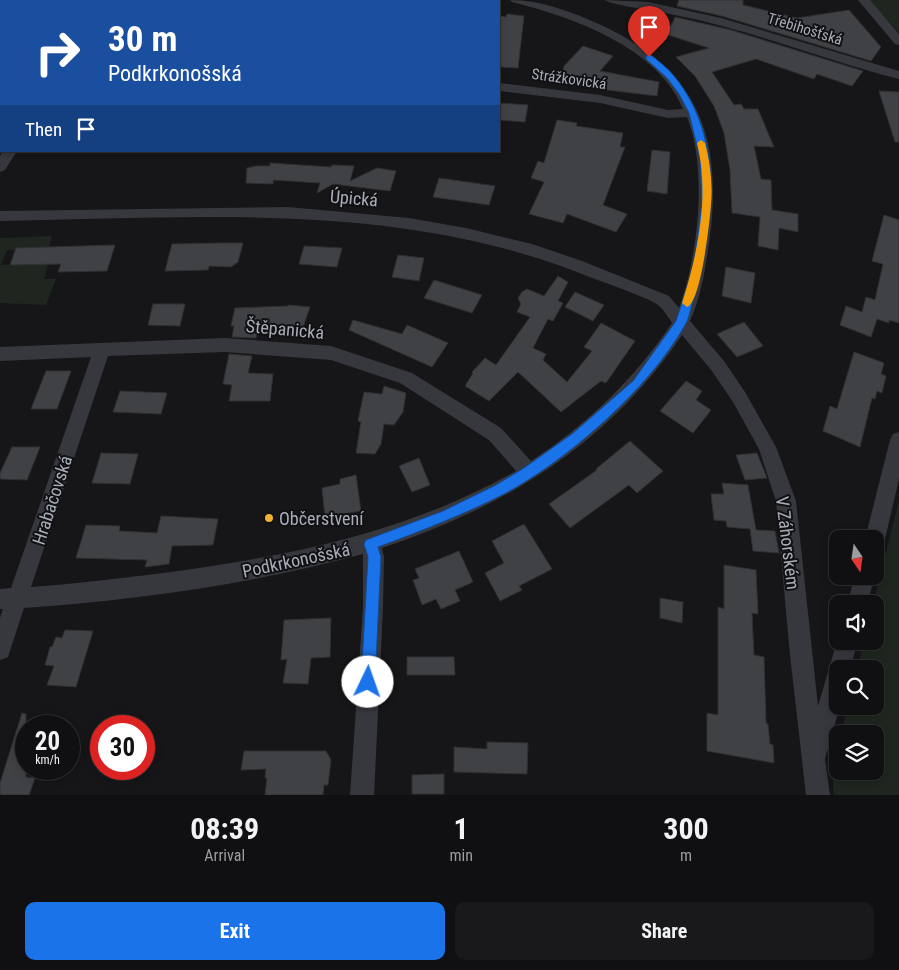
<!DOCTYPE html>
<meta charset="utf-8">
<style>
:root{--surface:#101012;--page:#19191b;--text:#f1f3f6;--muted:#9c9d9f;--line:#303032;--accent:#1a73e8}
body{margin:0;font-family:"Roboto Condensed",sans-serif;background:var(--page);color:var(--text);height:100vh;display:flex;flex-direction:column;font-size:19px;white-space:nowrap}
*{box-sizing:border-box;margin:0}
p{font-size:16px;color:var(--muted)}
.icon{flex:none;width:28px;height:28px;fill:none;stroke:currentColor;stroke-width:2;stroke-linecap:round;stroke-linejoin:round}
.map{position:relative;height:795px;overflow:hidden}
.sheet{display:flex;flex-direction:column;background:var(--surface);flex:1}
.sheet>*{flex:none}
.hud{position:absolute;left:0px;top:0px;width:500px;height:152px;box-shadow:0 2px 8px #0003,0 0 0 1px var(--line);background:#1a4fa0;color:#fff;overflow:hidden}
.needle{width:32px;rotate:167deg}
.fabs{position:absolute;left:829px;top:530px;display:grid;gap:10px}
.fabs a{display:grid;place-items:center;width:55px;height:55px;border-radius:10px;background:var(--surface);box-shadow:0 2px 8px #0003,0 0 0 1px var(--line);font-size:25px}
.speed{position:absolute;left:15px;top:715px;display:flex;gap:10px;font-size:25px;font-weight:700;text-align:center}
.speed>*{display:grid;place-content:center;width:65px;height:65px;border-radius:50%;background:var(--surface);box-shadow:0 2px 8px #0003,0 0 0 1px var(--line);line-height:1}
.speed small{font-size:12px;font-weight:400}
.speed .limit{border:8px solid #d22;background:#fff;color:#111}
.pin{position:absolute;display:grid;place-items:center;width:42px;height:42px;color:#fff;margin:-51px -21px;border-radius:50% 50% 50% 0;rotate:-45deg;box-shadow:0 0 5px #0007}
.pin .icon{rotate:45deg}
.me{position:absolute;width:55px;margin:-28px;rotate:3deg;stroke-linejoin:round;filter:drop-shadow(0 0 4px #0008)}
.turn{display:flex;align-items:center;gap:18px;height:105px;padding:0 25px;font-size:22px}
.turn .icon{width:65px;height:65px;stroke-width:2.5}
.turn b{display:block;font-size:35px;line-height:42px}
.then{display:flex;align-items:center;height:48px;padding:0 25px;background:#0003;gap:10px;font-size:19px}
.eta{display:flex;justify-content:space-evenly;align-items:center;height:85px;text-align:center}
.eta b{font-size:30px;font-weight:700;line-height:35px}
.primary-button{display:flex;gap:10px;margin-top:auto;padding:10px 25px}
.primary-button a{flex:1;height:58px;border-radius:10px;background:var(--accent);color:#fff;font-size:20px;font-weight:700;line-height:58px;text-align:center}
.primary-button a+a{background:var(--page);color:var(--text)}
.map>svg:first-child{display:block}
.green{fill:#1e261f}
.building{fill:#404145;stroke:#303034}
.lines{fill:none;stroke-linecap:round;stroke-linejoin:round}
.minor{fill:#37383d;fill-rule:evenodd}
.route{fill:#1a73e8;stroke:#114b97}
.slow{fill:#f59e0b}
.poi-dot{fill:#f2b134;stroke:#111113;stroke-width:2}
.labels{text-anchor:middle;dominant-baseline:central;stroke-width:4;stroke-linejoin:round;paint-order:stroke}
.far-street-label{font-size:15px;fill:#a8adb8;stroke:#111113}
.street-label{font-size:18px;fill:#a8adb8;stroke:#111113}
.poi-label{font-size:18px;fill:#a8adb8;stroke:#111113;text-anchor:start}
</style>
<div class="map">
<svg width="899" height="795" viewBox="0 0 899 795">
<rect width="100%" height="100%" fill="#161618"/>
<path class="green" d="M868 0H899V33L896 29Z
M52 236 49 247 16 248 15 250H7L1 265 49 262 44 279H56L46 305 0 303V238Z
M899 500V795H834L832 772 837 748 838 771H875V734H841L848 706H875V669H857L864 641H875V604H873Z"/>
<path class="building" d="M679 0H743V5L797 18 849 10 881 47 871 61 722 16 677 6Z
M507 14 524 16 518 68 499 67V16L506 17Z
M675 17 731 30 863 71 852 86 817 74 814 79 756 59 712 72 734 105 741 104 744 109H758L774 147 754 146 761 179 771 180 772 210 798 214V232L779 228 778 250 758 246 760 217 732 213 730 170 724 133 714 106 695 76 676 57 709 48 665 34 673 22Z
M583 46 613 56 600 71 659 82 657 96 583 87V86L570 84V81L561 80 564 66Z
M879 91 899 92V142H895Z
M499 103 528 105 525 122 499 120Z
M557 120 577 123 576 126 623 133 620 147H625L603 205 627 214 616 232 567 214 563 223 529 214 544 182 531 178 538 161 544 163Z
M652 150 670 152 667 194 647 191Z
M270 163 331 167 332 165 354 166 350 181 377 168 396 171 390 191 333 184 317 193 320 183 273 180V184L246 183 247 168 256 166H270Z
M439 178 495 186 489 205 433 197Z
M884 215 899 220V323L889 320V323L877 319 871 337 840 325 846 306 862 312 866 297 875 300 883 264 872 261Z
M219 243H243L238 262 231 267 209 266 208 270 165 271 172 244Z
M115 245 107 271 58 272 61 264 10 265 16 248Z
M304 246 342 248 337 267 299 264Z
M398 255 424 258 419 281 392 277Z
M726 267 755 273 751 303 722 296Z
M558 276 568 282 558 301 563 303 553 321 548 319 533 348 546 354 543 360 567 382 592 351 584 347 601 323 635 341 606 383 601 381 561 412 518 372 489 401 465 386 473 373 472 372 485 358 496 365 530 317 517 312 521 304 518 298 522 292 527 289 544 296Z
M434 280 482 295 472 313 424 298Z
M575 292 604 305 593 321 565 307Z
M153 304H185L180 326 148 325Z
M289 305 310 307 302 330 259 325 256 338 232 337 234 326H231L235 308 288 306Z
M353 320 402 334 407 325 448 343 432 367 349 330Z
M744 322 763 346 737 357 717 334Z
M854 352 884 363 881 374 886 376 882 393 877 391 875 399 872 398 860 447 823 431 830 406 837 409Z
M229 354 252 356 248 373 273 374 270 401H229L232 385 223 384Z
M46 371H71L57 409H31Z
M686 381 702 391 696 400 711 410 693 433 660 411Z
M384 386 406 393 403 412 394 425 384 424 381 444 375 454 356 453 361 422 358 421 364 392 382 394Z
M120 391 167 393 161 414 113 412Z
M630 441 663 471 637 493 629 485 570 528 549 504 597 470 596 469Z
M12 447H40L27 480 0 479V473Z
M101 453 138 454 130 484 92 483Z
M757 453 767 478 745 480 736 455Z
M419 458 430 485 412 492 399 466Z
M356 475 361 511 325 517 322 488 340 484V479Z
M722 483 748 485 756 530 775 531 779 553 753 551 750 529 727 527 726 521 714 520 711 494H724Z
M161 516 218 519 213 545 172 546 169 564 145 567 147 560 76 558 86 525 120 526 119 531 157 533Z
M524 524 552 569 519 586 522 590 500 601 485 573 504 563 492 541Z
M459 551 473 582 455 590 460 601 441 609 436 599 422 605 413 580 419 578 415 569Z
M724 565 756 570 758 614 752 613 754 655 764 657 766 723 768 724 770 744 773 745 774 763 707 751V713L718 715V607L724 609Z
M660 598 683 602 682 623 660 618Z
M331 618 330 657 311 658 308 684 283 683 287 659 281 660 284 620Z
M65 630 93 631 76 687 47 685 54 666 45 665 50 647H52L56 637 62 638Z
M407 657H454L455 675H407Z
M22 713 26 714V777L35 778 29 795H0V783Z
M487 742 528 743 527 774 454 772V747L487 749Z
M244 751H326L331 760 328 785H324L323 795H265L267 778H265L266 769 241 770Z
M444 774V794H412V775Z"/>
<g class="lines">
<path class="minor" d="M43 0H102L42 1Z
M510 0C542 0 572 12 601 25 696 69 723 134 710 236 706 265 702 294 690 321L724 361 745 392 776 447 796 501 818 706 838 638V641H858L850 669H838V706H840L825 759 830 795H806L790 655 776 501 759 449 733 402 712 371 682 335C607 445 507 506 382 548L384 557 383 607 374 795H350L363 607V554C253 584 138 600 24 608L8 657 0 660V618L3 609H0V589L11 588 91 357 0 361V347L225 338 331 346 412 373 501 428 531 461C587 425 635 378 672 323 668 317 664 310 658 305 649 298 606 283 592 278 403 200 199 218 0 221V211L288 207 409 218 466 228 532 244 582 261 669 296 679 308C698 256 708 169 687 117L668 118 600 103 499 91V83L600 95 668 110 683 109C658 47 572 17 512 2ZM225 352 331 360 400 383 489 440 516 471C405 534 281 558 155 574 114 579 73 584 31 587L108 356Z
M605 0 648 2 721 18 899 71V79C824 60 752 30 675 15 664 12 610 5 605 0Z
M858 0H870L899 34V45L895 44Z
M0 88H1V96H0Z
M3 151H17L5 170 0 172V156Z
M899 432V479L885 539 882 546 875 548V539H865L890 440 893 434Z
M855 576H875L867 604H847Z"/>
</g>
<path class="route" d="M646 55H651C659 62 668 68 674 76 706 114 716 170 709 219 705 249 701 274 692 304 690 311 689 319 685 325 649 389 568 460 504 494 463 515 421 531 378 547L381 557 375 682 373 687 368 689 363 687 361 682 368 557 364 544 366 540 443 511 496 485 524 468 572 434 633 381 676 321 693 270 702 203 700 158 689 113 679 94 667 78 646 59Z"/>
<path class="slow" d="M701 140 705 143C710 162 713 184 711 204 710 220 701 303 687 307L682 303C698 253 710 195 697 143Z"/>
<circle class="poi-dot" cx="269" cy="518" r="5"/>
<g class="labels">
<g class="far-street-label">
<text transform="translate(805 29) rotate(17)">Třebihošťská</text>
<text transform="translate(569 79) rotate(8)">Strážkovická</text>
</g>
<g class="street-label">
<text transform="translate(354 198) rotate(5)">Úpická</text>
<text transform="translate(285 329) rotate(5)">Štěpanická</text>
<text transform="translate(52 500) rotate(-72)">Hrabačovská</text>
<text transform="translate(788 543) rotate(83)">V Záhorském</text>
<text transform="translate(296 560) rotate(-12)">Podkrkonošská</text>
</g>
<g class="poi-label">
<text x="279" y="518">Občerstvení</text>
</g>
</g>
</svg>
<div class="fabs">
<a><svg class="needle" viewBox="-14 -14 28 28"><path d="M0-13l5 13h-10z" fill="#e53935"/><path d="M0 13l5-13h-10z" fill="#9c9d9f"/></svg></a>
<a><svg class="icon" aria-label="sound" viewBox="0 0 24 24"><path d="M4 9h4l5-4v14l-5-4H4zM17 9q2 3 0 6"/></svg></a>
<a><svg class="icon" aria-label="search" viewBox="0 0 24 24"><circle cx="10" cy="10" r="6"/><path d="M15 15l6 6"/></svg></a>
<a><svg class="icon" aria-label="layers" viewBox="0 0 24 24"><path d="M12 4l9 5-9 5-9-5zM3 14l9 5 9-5"/></svg></a>
</div>
<div class="speed"><div>20<small>km/h</small></div><div class="limit">30</div></div>
<div class="pin" style="left:649px;top:57px;background:#d93025"><svg class="icon" aria-label="arrive" viewBox="0 0 24 24"><path d="M6 21V4h12l-3 4 3 4H6"/></svg></div>
<svg class="me" style="left:368px;top:682px" viewBox="-20 -20 40 40"><circle r="19" fill="#fff"/><path d="M0-13L10 11 0 6-10 11z" fill="#1a73e8"/></svg>
<div class="hud">
<div class="turn"><svg class="icon" aria-label="right" viewBox="0 0 24 24"><path d="M7 20v-9h11M14 6l5 5-5 5"/></svg><div><b>30 m</b>Podkrkonošská</div></div>
<div class="then">Then<svg class="icon" aria-label="arrive" viewBox="0 0 24 24"><path d="M6 21V4h12l-3 4 3 4H6"/></svg></div>
</div>
</div>
<section class="sheet">
<div class="eta">
<div><b>08:39</b><p>Arrival</p></div>
<div><b>1</b><p>min</p></div>
<div><b>300</b><p>m</p></div>
</div>
<div class="primary-button"><a>Exit</a><a>Share</a></div>
</section>
